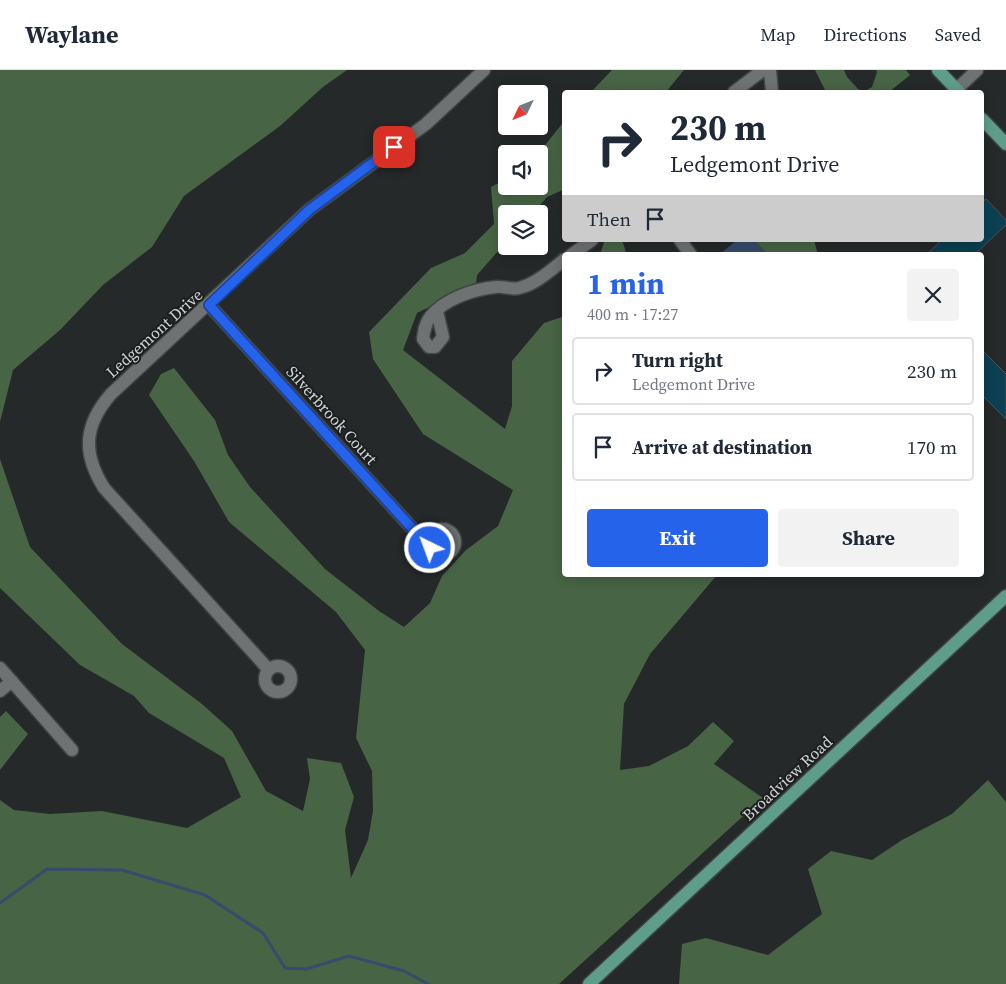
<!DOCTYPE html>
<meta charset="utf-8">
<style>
:root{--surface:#fff;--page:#f2f2f3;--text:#1f2937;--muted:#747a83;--line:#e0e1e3;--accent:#2563eb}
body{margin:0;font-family:"Source Serif 4",serif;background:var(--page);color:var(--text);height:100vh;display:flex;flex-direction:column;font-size:19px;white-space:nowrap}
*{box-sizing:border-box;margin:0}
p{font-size:16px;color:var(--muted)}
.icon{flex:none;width:28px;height:28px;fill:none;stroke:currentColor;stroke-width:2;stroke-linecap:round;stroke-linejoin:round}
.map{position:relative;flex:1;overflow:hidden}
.details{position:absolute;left:562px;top:182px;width:422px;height:325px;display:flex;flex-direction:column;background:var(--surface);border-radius:5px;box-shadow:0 2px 12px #0003}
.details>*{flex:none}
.hud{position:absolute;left:562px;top:20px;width:422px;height:152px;border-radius:5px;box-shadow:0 2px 12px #0003;background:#fff;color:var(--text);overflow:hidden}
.needle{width:32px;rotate:227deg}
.buttons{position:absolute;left:498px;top:15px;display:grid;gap:10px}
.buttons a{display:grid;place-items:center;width:50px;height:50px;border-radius:5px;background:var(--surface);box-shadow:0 2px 12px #0003;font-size:25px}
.pin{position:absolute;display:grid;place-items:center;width:42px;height:42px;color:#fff;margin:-21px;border-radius:10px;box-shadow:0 2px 8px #0006}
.me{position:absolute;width:55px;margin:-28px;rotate:318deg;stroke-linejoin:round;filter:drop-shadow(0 0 4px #0008)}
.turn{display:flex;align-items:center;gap:18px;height:105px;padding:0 25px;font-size:22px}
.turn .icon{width:65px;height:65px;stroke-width:2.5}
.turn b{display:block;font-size:35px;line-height:42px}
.then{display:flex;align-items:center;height:48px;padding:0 25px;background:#0003;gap:10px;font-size:19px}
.round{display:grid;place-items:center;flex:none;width:52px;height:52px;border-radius:5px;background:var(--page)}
.overview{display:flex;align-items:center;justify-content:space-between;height:85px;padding:0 25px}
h1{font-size:30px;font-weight:700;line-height:38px;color:var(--accent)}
.primary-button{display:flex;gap:10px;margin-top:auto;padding:10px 25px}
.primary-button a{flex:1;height:58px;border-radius:5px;background:var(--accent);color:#fff;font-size:20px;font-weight:700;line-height:58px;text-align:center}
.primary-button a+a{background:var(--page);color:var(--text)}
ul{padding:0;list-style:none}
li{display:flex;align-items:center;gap:15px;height:68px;margin:0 10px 8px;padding:0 15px;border:2px solid var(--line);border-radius:5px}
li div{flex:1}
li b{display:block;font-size:19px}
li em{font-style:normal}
header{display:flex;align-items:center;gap:30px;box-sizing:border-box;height:70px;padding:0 25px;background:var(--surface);border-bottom:1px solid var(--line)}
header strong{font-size:24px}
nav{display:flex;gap:28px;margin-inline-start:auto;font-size:18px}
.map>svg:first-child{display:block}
.forest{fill:#476445}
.water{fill:#364c6c}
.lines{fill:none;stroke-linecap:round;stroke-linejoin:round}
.stream{stroke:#364c6c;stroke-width:3}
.building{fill:#0c3f52;stroke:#4e5153}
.minor-casing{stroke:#414445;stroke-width:15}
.major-casing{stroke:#414445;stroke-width:15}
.minor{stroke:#6e7272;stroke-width:12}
.major{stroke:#5f9d8b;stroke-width:12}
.route-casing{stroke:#184099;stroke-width:12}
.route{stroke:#2563eb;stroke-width:9}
.labels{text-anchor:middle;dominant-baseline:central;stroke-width:4;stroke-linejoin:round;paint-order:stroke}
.street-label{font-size:16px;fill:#d3d5d5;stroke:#1c1f1f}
</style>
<header>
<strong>Waylane</strong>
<nav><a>Map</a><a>Directions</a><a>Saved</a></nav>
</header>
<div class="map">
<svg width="1006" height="914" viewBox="0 0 1006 914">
<rect width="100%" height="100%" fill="#252929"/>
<path class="forest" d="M0 0H347L323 17 280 56 184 126 152 177 103 215 60 260 13 300 0 352Z
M612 0H684L666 22H591Z
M815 0H844L847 7 861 22H826Z
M876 0H906L910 5 889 22H863L872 17 877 2Z
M565 50V119L547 127 532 144H506V172L477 205 476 214 417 243 403 280 505 359 512 336V291L544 253 565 246V505H717L650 584 624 634 620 700 649 696 688 676 713 652 734 671 714 694 763 728 559 914H0V730L14 740 50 744 102 741 187 758 241 727 224 688 149 643 134 626 80 595 0 518V389L30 477 122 574 202 634 232 661 266 721 303 741 310 709 307 688 341 693 354 727 345 760 351 808 368 770 373 741 372 701 356 668 365 580 336 542 229 452 194 391 149 325 161 304 174 298 215 350 228 385 250 417 325 499 379 541 404 557 430 533 442 506 466 480 498 456 513 420 423 364 373 289 369 262 431 198 465 183 494 154 491 117 506 109V116H539L538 84Z
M607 170H622L627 185H600L604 172Z
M754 170H814L818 185H768Z
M6 641 28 664 0 700V647Z
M988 710 1006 732V914H679L682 874 706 868 768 885 822 844 808 799 831 781 872 790 902 770 952 744Z"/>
<path class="water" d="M737 170H754L768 185H719Z"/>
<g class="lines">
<path class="stream" d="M0 833 47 799 122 800 205 825 263 863 285 898 306 899 349 886 404 901 428 914"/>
</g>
<path class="building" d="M986 129 1006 150V155L974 185H926L942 170H982V132Z
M982 280 1006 304V349L982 325Z"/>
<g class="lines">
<g class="minor-casing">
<path id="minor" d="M770 0 772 22
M956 20 977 0
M734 22 763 0
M680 170 691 185
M571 185 592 170
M209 235 430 478
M437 241 443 267 435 277H429L423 269C424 261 425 254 430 247 444 229 474 219 496 217 503 216 512 220 519 218 536 214 551 200 565 189
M429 472a13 13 0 1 1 26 0a13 13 0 1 1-26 0Z
M265 609a13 13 0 1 1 26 0a13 13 0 1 1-26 0Z
M0 598 72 680
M269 600 104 418C82 383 84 355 111 324L309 140 426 54 484 0
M0 621 12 611"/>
</g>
<g class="major-casing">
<path id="major" d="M938 0 959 22
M982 49 1006 74
M589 914 1006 526"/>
</g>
<use href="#minor" class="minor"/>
<use href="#major" class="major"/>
</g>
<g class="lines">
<g class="route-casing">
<path id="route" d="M394 77 309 140 209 235 430 478"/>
</g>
<use href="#route" class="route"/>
</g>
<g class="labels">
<g class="street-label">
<text transform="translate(154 263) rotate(-42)">Ledgemont Drive</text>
<text transform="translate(332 345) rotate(48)">Silverbrook Court</text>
<text transform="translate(787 708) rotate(-43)">Broadview Road</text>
</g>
</g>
</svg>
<div class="buttons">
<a><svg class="needle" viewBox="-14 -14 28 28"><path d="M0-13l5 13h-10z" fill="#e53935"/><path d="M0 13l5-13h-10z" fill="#747a83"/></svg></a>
<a><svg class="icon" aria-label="sound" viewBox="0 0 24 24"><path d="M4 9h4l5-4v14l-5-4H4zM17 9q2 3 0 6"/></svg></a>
<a><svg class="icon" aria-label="layers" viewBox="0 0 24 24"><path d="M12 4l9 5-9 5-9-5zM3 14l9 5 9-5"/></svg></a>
</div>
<div class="pin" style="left:394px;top:77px;background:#d93025"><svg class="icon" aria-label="arrive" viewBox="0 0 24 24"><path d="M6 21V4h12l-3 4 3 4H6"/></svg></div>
<svg class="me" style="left:430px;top:478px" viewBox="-20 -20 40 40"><circle r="17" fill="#2563eb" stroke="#fff" stroke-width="3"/><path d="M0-11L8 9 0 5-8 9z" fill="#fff"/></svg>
<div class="hud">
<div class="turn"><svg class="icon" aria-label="right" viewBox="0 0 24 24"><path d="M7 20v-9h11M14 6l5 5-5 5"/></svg><div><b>230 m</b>Ledgemont Drive</div></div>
<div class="then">Then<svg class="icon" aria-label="arrive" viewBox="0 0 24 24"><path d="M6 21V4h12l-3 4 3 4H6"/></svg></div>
</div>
<section class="details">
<div class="overview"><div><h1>1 min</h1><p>400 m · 17:27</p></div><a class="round"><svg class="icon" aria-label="close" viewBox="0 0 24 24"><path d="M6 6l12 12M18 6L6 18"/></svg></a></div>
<ul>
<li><svg class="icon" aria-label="right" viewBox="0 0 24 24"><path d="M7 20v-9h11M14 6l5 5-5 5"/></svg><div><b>Turn right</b><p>Ledgemont Drive</p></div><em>230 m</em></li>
<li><svg class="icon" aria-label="arrive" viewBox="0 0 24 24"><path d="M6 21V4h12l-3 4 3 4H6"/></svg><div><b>Arrive at destination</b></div><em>170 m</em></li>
</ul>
<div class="primary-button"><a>Exit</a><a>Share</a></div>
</section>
</div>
